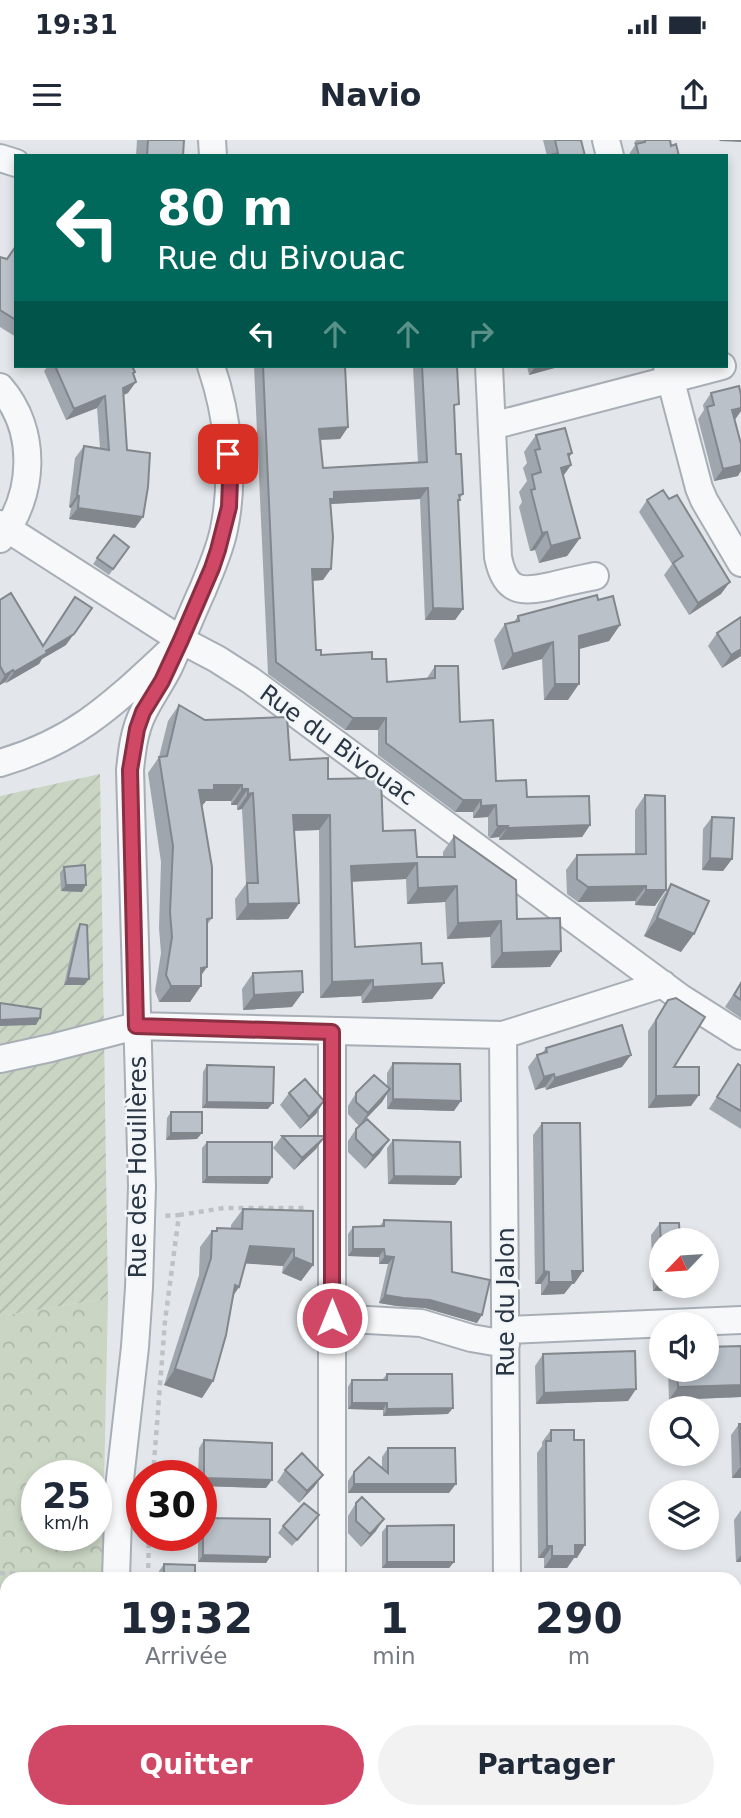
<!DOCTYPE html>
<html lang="fr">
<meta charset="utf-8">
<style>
:root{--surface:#fff;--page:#f2f2f3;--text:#1f2937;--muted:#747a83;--accent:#d14866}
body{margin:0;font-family:"DejaVu Sans",sans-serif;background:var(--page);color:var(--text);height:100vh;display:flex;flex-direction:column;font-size:26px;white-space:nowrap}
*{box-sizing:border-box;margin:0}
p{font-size:23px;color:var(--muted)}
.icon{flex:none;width:38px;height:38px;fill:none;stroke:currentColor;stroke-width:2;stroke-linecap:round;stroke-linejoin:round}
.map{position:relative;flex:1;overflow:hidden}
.details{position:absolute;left:0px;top:1432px;width:742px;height:247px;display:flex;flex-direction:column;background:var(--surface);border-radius:21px 21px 0 0;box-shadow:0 4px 10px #0003}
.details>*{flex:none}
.hud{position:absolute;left:14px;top:14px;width:714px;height:214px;border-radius:0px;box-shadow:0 4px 10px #0003;background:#00695c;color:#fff;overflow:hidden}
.needle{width:46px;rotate:245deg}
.buttons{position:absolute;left:649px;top:1088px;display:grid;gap:14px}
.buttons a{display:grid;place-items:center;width:70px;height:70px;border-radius:50%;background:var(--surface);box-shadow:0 4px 10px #0003;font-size:35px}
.speed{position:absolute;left:21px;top:1320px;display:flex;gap:14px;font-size:35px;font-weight:700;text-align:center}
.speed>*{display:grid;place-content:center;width:91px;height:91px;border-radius:50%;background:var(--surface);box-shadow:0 4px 10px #0003;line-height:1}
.speed small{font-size:18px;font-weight:400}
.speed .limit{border:10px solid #d22;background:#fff;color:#111}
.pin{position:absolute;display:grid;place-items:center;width:60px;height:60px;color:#fff;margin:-30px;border-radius:14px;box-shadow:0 4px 10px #0006}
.me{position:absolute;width:77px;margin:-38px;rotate:0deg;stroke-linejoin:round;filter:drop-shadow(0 0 5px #0008)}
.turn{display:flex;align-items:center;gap:24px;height:147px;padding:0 28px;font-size:32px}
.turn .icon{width:91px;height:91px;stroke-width:2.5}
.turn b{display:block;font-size:49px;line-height:60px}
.lanes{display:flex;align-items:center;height:66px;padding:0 28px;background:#0003;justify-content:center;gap:35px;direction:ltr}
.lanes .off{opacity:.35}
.eta{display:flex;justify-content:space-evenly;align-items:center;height:119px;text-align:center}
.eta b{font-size:42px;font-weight:800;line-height:49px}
.primary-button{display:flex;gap:14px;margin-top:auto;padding:14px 28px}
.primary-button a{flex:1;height:80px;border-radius:42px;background:var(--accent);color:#fff;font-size:28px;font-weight:800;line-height:80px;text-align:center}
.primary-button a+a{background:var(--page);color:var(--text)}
.status{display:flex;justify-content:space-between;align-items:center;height:49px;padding:0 35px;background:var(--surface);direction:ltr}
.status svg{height:19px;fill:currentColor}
header{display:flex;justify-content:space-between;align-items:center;height:91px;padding:0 28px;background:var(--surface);font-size:32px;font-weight:800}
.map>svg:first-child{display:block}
.park{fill:url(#park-crowns);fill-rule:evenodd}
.garden{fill:url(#garden-furrows)}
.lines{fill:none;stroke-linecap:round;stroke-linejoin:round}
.minor-casing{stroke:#a8aeb6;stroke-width:30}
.path{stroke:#bdc2c6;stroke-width:4.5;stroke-dasharray:5 5;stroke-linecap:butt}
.minor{stroke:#f6f8f9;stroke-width:26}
.wall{fill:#a0a6ad}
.shaded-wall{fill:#82878d}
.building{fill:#bac1c9;stroke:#82878d;stroke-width:2}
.route-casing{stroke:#882f42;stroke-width:18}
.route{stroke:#d14866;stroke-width:12}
.labels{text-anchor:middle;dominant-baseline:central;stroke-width:5;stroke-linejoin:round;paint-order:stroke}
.street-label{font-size:24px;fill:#2a3644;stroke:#f3f6f9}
</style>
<div class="status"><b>19:31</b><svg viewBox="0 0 49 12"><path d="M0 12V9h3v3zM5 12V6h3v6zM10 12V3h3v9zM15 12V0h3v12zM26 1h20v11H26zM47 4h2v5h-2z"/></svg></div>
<header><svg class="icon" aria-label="menu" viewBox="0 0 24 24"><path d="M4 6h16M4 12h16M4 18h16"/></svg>Navio<svg class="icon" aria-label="share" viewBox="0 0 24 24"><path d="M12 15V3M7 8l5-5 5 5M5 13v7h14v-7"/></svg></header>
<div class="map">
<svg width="741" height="1678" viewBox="0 0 741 1678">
<defs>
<pattern id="park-crowns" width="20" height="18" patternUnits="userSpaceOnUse" patternTransform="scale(1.75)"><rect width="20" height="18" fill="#cad5c4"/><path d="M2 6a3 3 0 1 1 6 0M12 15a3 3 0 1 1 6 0" fill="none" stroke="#aeb7aa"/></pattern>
<pattern id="garden-furrows" width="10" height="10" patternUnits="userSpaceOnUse" patternTransform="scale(1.75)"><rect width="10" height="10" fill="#cad5c4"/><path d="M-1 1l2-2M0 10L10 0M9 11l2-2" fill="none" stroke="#aeb7aa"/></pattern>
</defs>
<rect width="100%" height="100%" fill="#e3e7eb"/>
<path class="park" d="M108 1158 102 1438H7V1671H99L98 1678H0V1176ZM37 1335H96V1395H37Z"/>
<path class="garden" d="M100 634 108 1158 0 1176V656Z"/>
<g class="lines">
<g class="minor-casing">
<path id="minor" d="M212 0 213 16
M606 0 610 16
M0 18 16 23
M489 226 498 417C505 452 520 453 551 446 566 442 581 439 595 436
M667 226 699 348 704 360 741 423
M0 247C38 290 35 356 0 399
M492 286 722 226
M0 384 181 500 217 519 250 540 681 858 741 896
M0 623C76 601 113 564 170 511
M503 895 507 1438
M0 919 51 908 136 886 503 895 663 844
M332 1178 421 1183 471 1198 506 1204
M506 1190 741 1180
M116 1438 119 1348 135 1207 139 1148 142 1046 130 630C132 611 134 591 143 573 150 558 161 543 169 527 181 501 191 475 203 449 211 429 220 410 224 389 235 337 228 276 211 226
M332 1438V892
M128 1671 129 1678
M508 1671V1678
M332 1678V1671"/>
</g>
<path class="path" d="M179 1075 224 1068H307
M153 1335 165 1181 179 1075 163 1076
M0 1433 93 1438
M148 1438 149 1395
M60 1678 63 1671"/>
<use href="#minor" class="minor"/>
</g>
<path class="wall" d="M137 0H184L183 16H136Z
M543 0H581L585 16H547Z
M636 0H670L671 6 679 16H628L635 5 634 3Z
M16 106V197L0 187V117L7 119Z
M48 226H132L133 234 128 253 123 255 127 310 135 388 69 379 71 368 69 367 75 318 84 306 100 308 97 268 66 280 44 231Z
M254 226H310L348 287 340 299 320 300 323 328 418 323 413 226H457L454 271 456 314 463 354 458 361 463 469 455 480H425L420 359 331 364 323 440 313 441 316 510 321 515 372 519 387 542 427 538 435 526 460 582 496 641 527 657 590 685 582 697 499 700V697L490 698 488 696V677L473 678V672H455L378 615V590H345L268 534Z
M527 226H559L558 227 529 235Z
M711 253 741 255V271L735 280 738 336 714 341 698 279 704 270 703 265Z
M536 295 572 313 569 317 571 325 563 336 580 398 567 416 539 423 535 410 530 411 519 367 522 362 519 352 527 341 523 328 527 323 524 312Z
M647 360 721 454 689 475 664 435 672 424 639 372Z
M114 395 129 407 109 435 93 424Z
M0 460 42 506 66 505 42 519 39 524 6 543 5 542 0 545Z
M598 460 620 485 609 501 579 509 568 560H544L542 519 502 530 494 500 505 484 514 482 518 476Z
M741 478V516L722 528 708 506 717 493Z
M179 565 205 580 290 620 328 639 383 691 417 717H443V712L454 696 517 779 561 811 550 827 491 828 490 797 447 799 445 762 407 764 406 739 352 742 355 807 422 824 444 843 432 859 362 863 361 856 320 858 319 690 294 691 299 763 288 779 236 780 235 759 246 744 242 669 237 670V665H231V661H206L201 666 212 778 207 785 201 836 190 862H159L155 851 161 813 159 788 161 722 148 633 159 617 168 581Z
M645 655 655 766 635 765V761L578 762 567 754 566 730 577 715 635 714V670Z
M712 677 732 719 723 731 702 730 703 689Z
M64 727 82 752 61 751 60 733Z
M671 744 681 812 644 796 659 762Z
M80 784 89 839 84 845H64L76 791Z
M253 833 292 867 243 870 242 849Z
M741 842V878L725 867Z
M668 860 674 927 691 966 648 968V891Z
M546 908 622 927 546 950 545 947 535 950 528 927 537 915 542 913Z
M393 923 454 971 387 969V954L382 962 359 986 348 974V966L356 953 387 946V933Z
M738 924 741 926V989L709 969Z
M207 925 268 969 202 968 203 932Z
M289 953 324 961 316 974 300 989 280 965Z
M171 972 197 999 166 1000 167 978Z
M542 983 583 1131 574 1144H572L564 1154 541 1155V1144H535L533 995Z
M356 989 380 1013 365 1029 348 1012V1001Z
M282 996 316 1009 294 1030 273 1008Z
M393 1000 461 1037 455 1045 388 1044 387 1008Z
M207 1002 268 1044 202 1043V1008Z
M243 1069 313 1125 301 1141 282 1133 283 1126 246 1123 239 1147 233 1156 213 1241 202 1258 164 1245 199 1135 200 1107 212 1091H215L217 1088 231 1089V1085Z
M384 1080 452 1132 477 1183 425 1168 397 1166 379 1163 388 1124H379V1117L348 1116V1094L353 1087 380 1086Z
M660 1083 662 1101V1146H676L673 1151H653L651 1095Z
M741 1206V1257L669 1260 668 1230H707Z
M543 1214 636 1249 628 1261 536 1264 535 1226Z
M387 1234 448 1274 383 1276V1270L348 1269V1247L352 1240H382Z
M739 1284H741V1338H732L731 1295Z
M551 1290 577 1418H574L567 1428H544V1418H538L537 1313 542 1306V1302Z
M204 1300 266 1348 201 1346V1335H198L199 1308Z
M388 1308 449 1353H348V1341L354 1332 382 1327V1317Z
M285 1330 323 1335 314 1347 299 1363 277 1342Z
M356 1363 376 1391 361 1407 348 1393V1376Z
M741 1370V1422H736L734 1380Z
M319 1375 292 1406 278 1393 283 1386Z
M203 1378 270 1417 266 1423 198 1422V1395H201V1380Z
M387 1386 454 1422 449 1428H382V1392Z
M164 1424 195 1438H159V1431Z
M175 1671H232L233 1678H177Z
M540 1671H679L678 1678H540Z"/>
<path class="shaded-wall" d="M720 0H741V2L719 1Z
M536 226H559L558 227 529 235Z
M136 242 128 253 115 259 123 248Z
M105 256 97 268 66 280 74 269Z
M741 268V271L735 279 732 270Z
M348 287 340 299 311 300 319 289Z
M572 313 562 327 571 325 559 342 549 345 568 314Z
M741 325V331L738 336 714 341 723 329Z
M428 348 420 359 331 364 326 371 334 352Z
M77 355 79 356 71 368 69 367Z
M78 368 143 377 135 388 69 379Z
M547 392 535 410 530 411 542 393Z
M580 398 567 416 539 423 551 406Z
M312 429H331L323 440 304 441Z
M730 442 721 454 689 475 698 463Z
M433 468 463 469 455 480H425Z
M620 485 609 501 568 512 579 496Z
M74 494 66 505 42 519 39 524 6 543 14 532 46 511Z
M553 502 542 519 502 530 513 514Z
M741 509V516L722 528 731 515Z
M13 530 5 542 0 545V543L5 535Z
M555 544H579L568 560H544Z
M353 578H386L378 590H345Z
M214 645H242L231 661H206L202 666H188L199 650Z
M242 649H248L237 665H231Z
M253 653 242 669 237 670 248 654Z
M463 660H481L473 672H455Z
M496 665 488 677 473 678 481 666Z
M293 675H330L319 690 282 691Z
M590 685 582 697 499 700 507 688Z
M498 686H508L499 697 490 698Z
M710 718 732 719 723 731 702 730Z
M417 723 406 739 340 742 351 726Z
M66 745H86L82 752 61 751Z
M457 746 445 762 407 764 418 748Z
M646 746 635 761 578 762 588 747Z
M646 750H666L655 766 635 765Z
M299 763 288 779 236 780 248 764Z
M657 778 694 794 681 812 644 796Z
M501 781 490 797 447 799 458 783Z
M561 811 550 827 491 828 502 813Z
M207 827 196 843 201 828Z
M68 838 89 839 84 845H64Z
M373 840 361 856 320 858 332 842Z
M444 843 432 859 362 863 373 847Z
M171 846H201L190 862H159Z
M303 852 292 867 243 870 254 855Z
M40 878 36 885 0 886V880Z
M631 915 622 927 546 950 555 938Z
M554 934 545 947 535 950 544 937Z
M390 949 382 962 359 986 368 973Z
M699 955 691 966 648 968 656 956Z
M393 959 461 961 454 971 387 969Z
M324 961 316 974 300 989 309 977Z
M207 962 273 963 268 969 202 968Z
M171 993H202L197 999 166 1000Z
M325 997 316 1009 294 1030 302 1018Z
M389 1000 380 1013 365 1029 373 1016Z
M394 1036 461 1037 455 1045 388 1044Z
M207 1037H272L268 1044 202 1043Z
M250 1106 294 1109 283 1126 239 1123Z
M353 1109H384L379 1117 348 1116Z
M385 1116 394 1117 388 1124H379Z
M294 1117 313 1125 301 1141 282 1133Z
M544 1131 549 1132 541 1144H535Z
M572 1131H583L574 1144H572L564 1154 541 1155 549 1142Z
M662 1139V1146H676L673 1151H653Z
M235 1145 239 1147 228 1163Z
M385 1155 430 1160 482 1175 477 1183 425 1168 397 1166 379 1163Z
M175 1229 213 1241 202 1258 164 1245Z
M741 1245V1257L669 1260 678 1247Z
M636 1249 628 1261 536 1264 544 1253Z
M352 1263H387L383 1270 348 1269Z
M453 1268 448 1274 383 1276 387 1269Z
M741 1326V1338H732Z
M323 1335 314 1347 299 1363 307 1351Z
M204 1338 272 1340 266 1348 201 1346V1341Z
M354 1344H456L449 1353H348Z
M384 1379 376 1391 361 1407 370 1394Z
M575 1405H585L577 1418H574L567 1428H544L552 1416Z
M547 1406H552L544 1418H538Z
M203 1415 270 1417 266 1423 198 1422Z
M741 1415V1422H736Z
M387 1422H454L449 1428H382Z
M735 1609 741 1610V1623H735Z"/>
<path class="building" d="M148 0H184L183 16H147Z
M555 0H581L585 16H547L558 13Z
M645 0H670L671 6 676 4 679 16H639L636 4 645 2Z
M16 106V180L0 170V117L7 119Z
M55 226H132L135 232 133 233 136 242 123 248 127 310 150 313 148 347 143 377 78 368 79 356 77 355 84 306 109 310 105 256 74 269Z
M263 226H310V227L345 226 348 287 319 289 323 328 427 322 422 226H457L459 264 454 265 456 314H461L463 354 459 355 460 360H458L463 469 433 468 428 348 334 352V359H330L333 397 331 429H312L316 510H321V515L372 512V519H386L387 542 435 538V526H458L460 582 493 580 496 641 526 640 527 657 589 656 590 685 507 688 508 686H498L497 685 496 665 481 666V660H463L386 603V578H353L276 522Z
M739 246 741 255V268L732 270 741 304V325L723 329 707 267 714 265 711 253Z
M565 288 572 313 568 314 571 325 561 328 580 398 551 406 547 392 542 393 531 350 535 349 532 335 541 332 535 310 540 309 536 295Z
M663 350 669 359 677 355 730 442 698 463 673 423 683 416 647 360Z
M114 395 129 407 113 429 97 418Z
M11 453 43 506 75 457 92 468 74 494 46 511 47 513 14 532 13 530 5 535 0 526V460Z
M597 455 598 460 613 456 620 485 579 496V544H555L553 502 513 514 505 484 519 481 518 476Z
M741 477V509L731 515 717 493Z
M179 565 205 580 287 577 290 620 328 618V639L381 638 383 691 415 690 417 717H455L454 696 516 740 517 779 560 778 561 811 502 813 501 781 458 783 457 746 418 748 417 723 351 726 355 807 421 803 422 824 442 823 444 843 373 847V840L332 842 330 675H293L299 763 248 764 247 743H258L253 653 248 654V649H242V645H214V650H199L212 727V778L207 779V827L201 828V846H171L166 835 172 797 170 772 173 706 159 617 167 616Z
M645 655 665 656 666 750H646V746L588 747 577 739V715L646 714Z
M712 677 734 678 732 719 710 718Z
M85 725 86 745H66L64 727Z
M671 744 709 761 694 794 657 778Z
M80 784 87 785 89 839 68 838Z
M302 831 303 852 254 855 253 833Z
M741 843V860L734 855Z
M676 858 705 877 674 927H699V955L656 956V880L668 860Z
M0 863 41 869 40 878 0 880Z
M622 885 631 915 555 938 554 934 544 937 537 915 547 912 546 908Z
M393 923 460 924 461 961 393 959Z
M738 924 741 926V971L717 957Z
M207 925 274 927 273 963 207 962Z
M374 935 390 949 368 973 356 962V953Z
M305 939 324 961 309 977 289 953Z
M171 972H202V993H171Z
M367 979 389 1000 373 1016 356 999V989Z
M542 983H580L583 1131H572L573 1142H549V1132L544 1131Z
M282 996H325V997L302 1018Z
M393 1000 460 1002 461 1037 394 1036Z
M207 1002H272V1037H207Z
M243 1069 313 1071V1125L294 1117V1109L250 1106 239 1147 235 1145 226 1195 213 1241 175 1229 211 1118 212 1091H217V1088L242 1089Z
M384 1080 451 1082 452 1132 490 1140 482 1175 430 1160 403 1158 385 1155 394 1117 385 1116 384 1109H353V1087L384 1086Z
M660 1083H679L680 1101H662V1130Z
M741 1206V1245L678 1247 677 1230H707V1207Z
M635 1211 636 1249 544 1253 543 1214Z
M387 1234H452L453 1268 387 1269V1263H352V1240H387Z
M739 1284H741V1326Z
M551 1290H574V1300H584L585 1405H575V1416H552V1406H547L546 1301H551Z
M204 1300 272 1303V1340L204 1338Z
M388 1308H455L456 1344H354V1332L369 1317 388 1333Z
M302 1313 323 1335 307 1351 285 1330Z
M362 1357 384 1379 370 1394 356 1381V1363Z
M304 1363 319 1375 297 1400 283 1386Z
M203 1378 270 1379V1417L203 1415Z
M454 1385V1422H387V1386Z
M164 1424 195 1425V1438H164Z
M735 1580H741V1610L735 1609Z
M192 1671H232L233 1678H194Z
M550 1671H679L678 1678H550Z"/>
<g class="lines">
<g class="route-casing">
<path id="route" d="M228 314 230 340 229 367 218 410 212 428 181 500 162 541 143 572 137 589 130 630 136 886 332 892V1178"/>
</g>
<use href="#route" class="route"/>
</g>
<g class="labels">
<g class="street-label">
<text transform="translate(338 605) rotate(36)">Rue du Bivouac</text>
<text transform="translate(138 1027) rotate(-90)">Rue des Houillères</text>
<text transform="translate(506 1162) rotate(-90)">Rue du Jalon</text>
</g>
</g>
</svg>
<div class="buttons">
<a><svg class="needle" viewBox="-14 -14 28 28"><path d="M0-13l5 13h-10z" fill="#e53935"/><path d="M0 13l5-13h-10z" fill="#747a83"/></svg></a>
<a><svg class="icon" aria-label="sound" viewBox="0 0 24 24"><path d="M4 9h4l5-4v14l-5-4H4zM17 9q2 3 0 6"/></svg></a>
<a><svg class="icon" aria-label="search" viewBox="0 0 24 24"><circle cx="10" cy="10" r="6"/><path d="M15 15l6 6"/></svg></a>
<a><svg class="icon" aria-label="layers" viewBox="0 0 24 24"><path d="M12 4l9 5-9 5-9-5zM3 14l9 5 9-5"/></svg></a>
</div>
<div class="speed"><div>25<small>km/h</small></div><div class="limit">30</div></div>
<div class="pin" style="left:228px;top:314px;background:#d93025"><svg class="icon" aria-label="arrive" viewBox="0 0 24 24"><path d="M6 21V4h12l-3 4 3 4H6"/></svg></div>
<svg class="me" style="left:332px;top:1178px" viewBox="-20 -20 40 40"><circle r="17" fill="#d14866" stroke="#fff" stroke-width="3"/><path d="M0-11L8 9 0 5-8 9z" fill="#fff"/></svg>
<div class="hud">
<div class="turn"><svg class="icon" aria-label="left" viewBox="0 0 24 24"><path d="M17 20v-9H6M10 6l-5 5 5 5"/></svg><div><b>80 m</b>Rue du Bivouac</div></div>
<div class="lanes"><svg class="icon" aria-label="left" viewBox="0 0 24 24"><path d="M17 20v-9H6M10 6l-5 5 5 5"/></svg><svg class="icon off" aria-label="ahead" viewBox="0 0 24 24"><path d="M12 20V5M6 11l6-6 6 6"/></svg><svg class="icon off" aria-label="ahead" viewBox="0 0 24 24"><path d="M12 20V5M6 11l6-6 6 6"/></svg><svg class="icon off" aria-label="right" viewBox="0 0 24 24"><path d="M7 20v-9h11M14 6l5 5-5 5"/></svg></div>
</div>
<section class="details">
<div class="eta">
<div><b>19:32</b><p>Arrivée</p></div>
<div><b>1</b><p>min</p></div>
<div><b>290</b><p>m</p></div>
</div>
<div class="primary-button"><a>Quitter</a><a>Partager</a></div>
</section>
</div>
